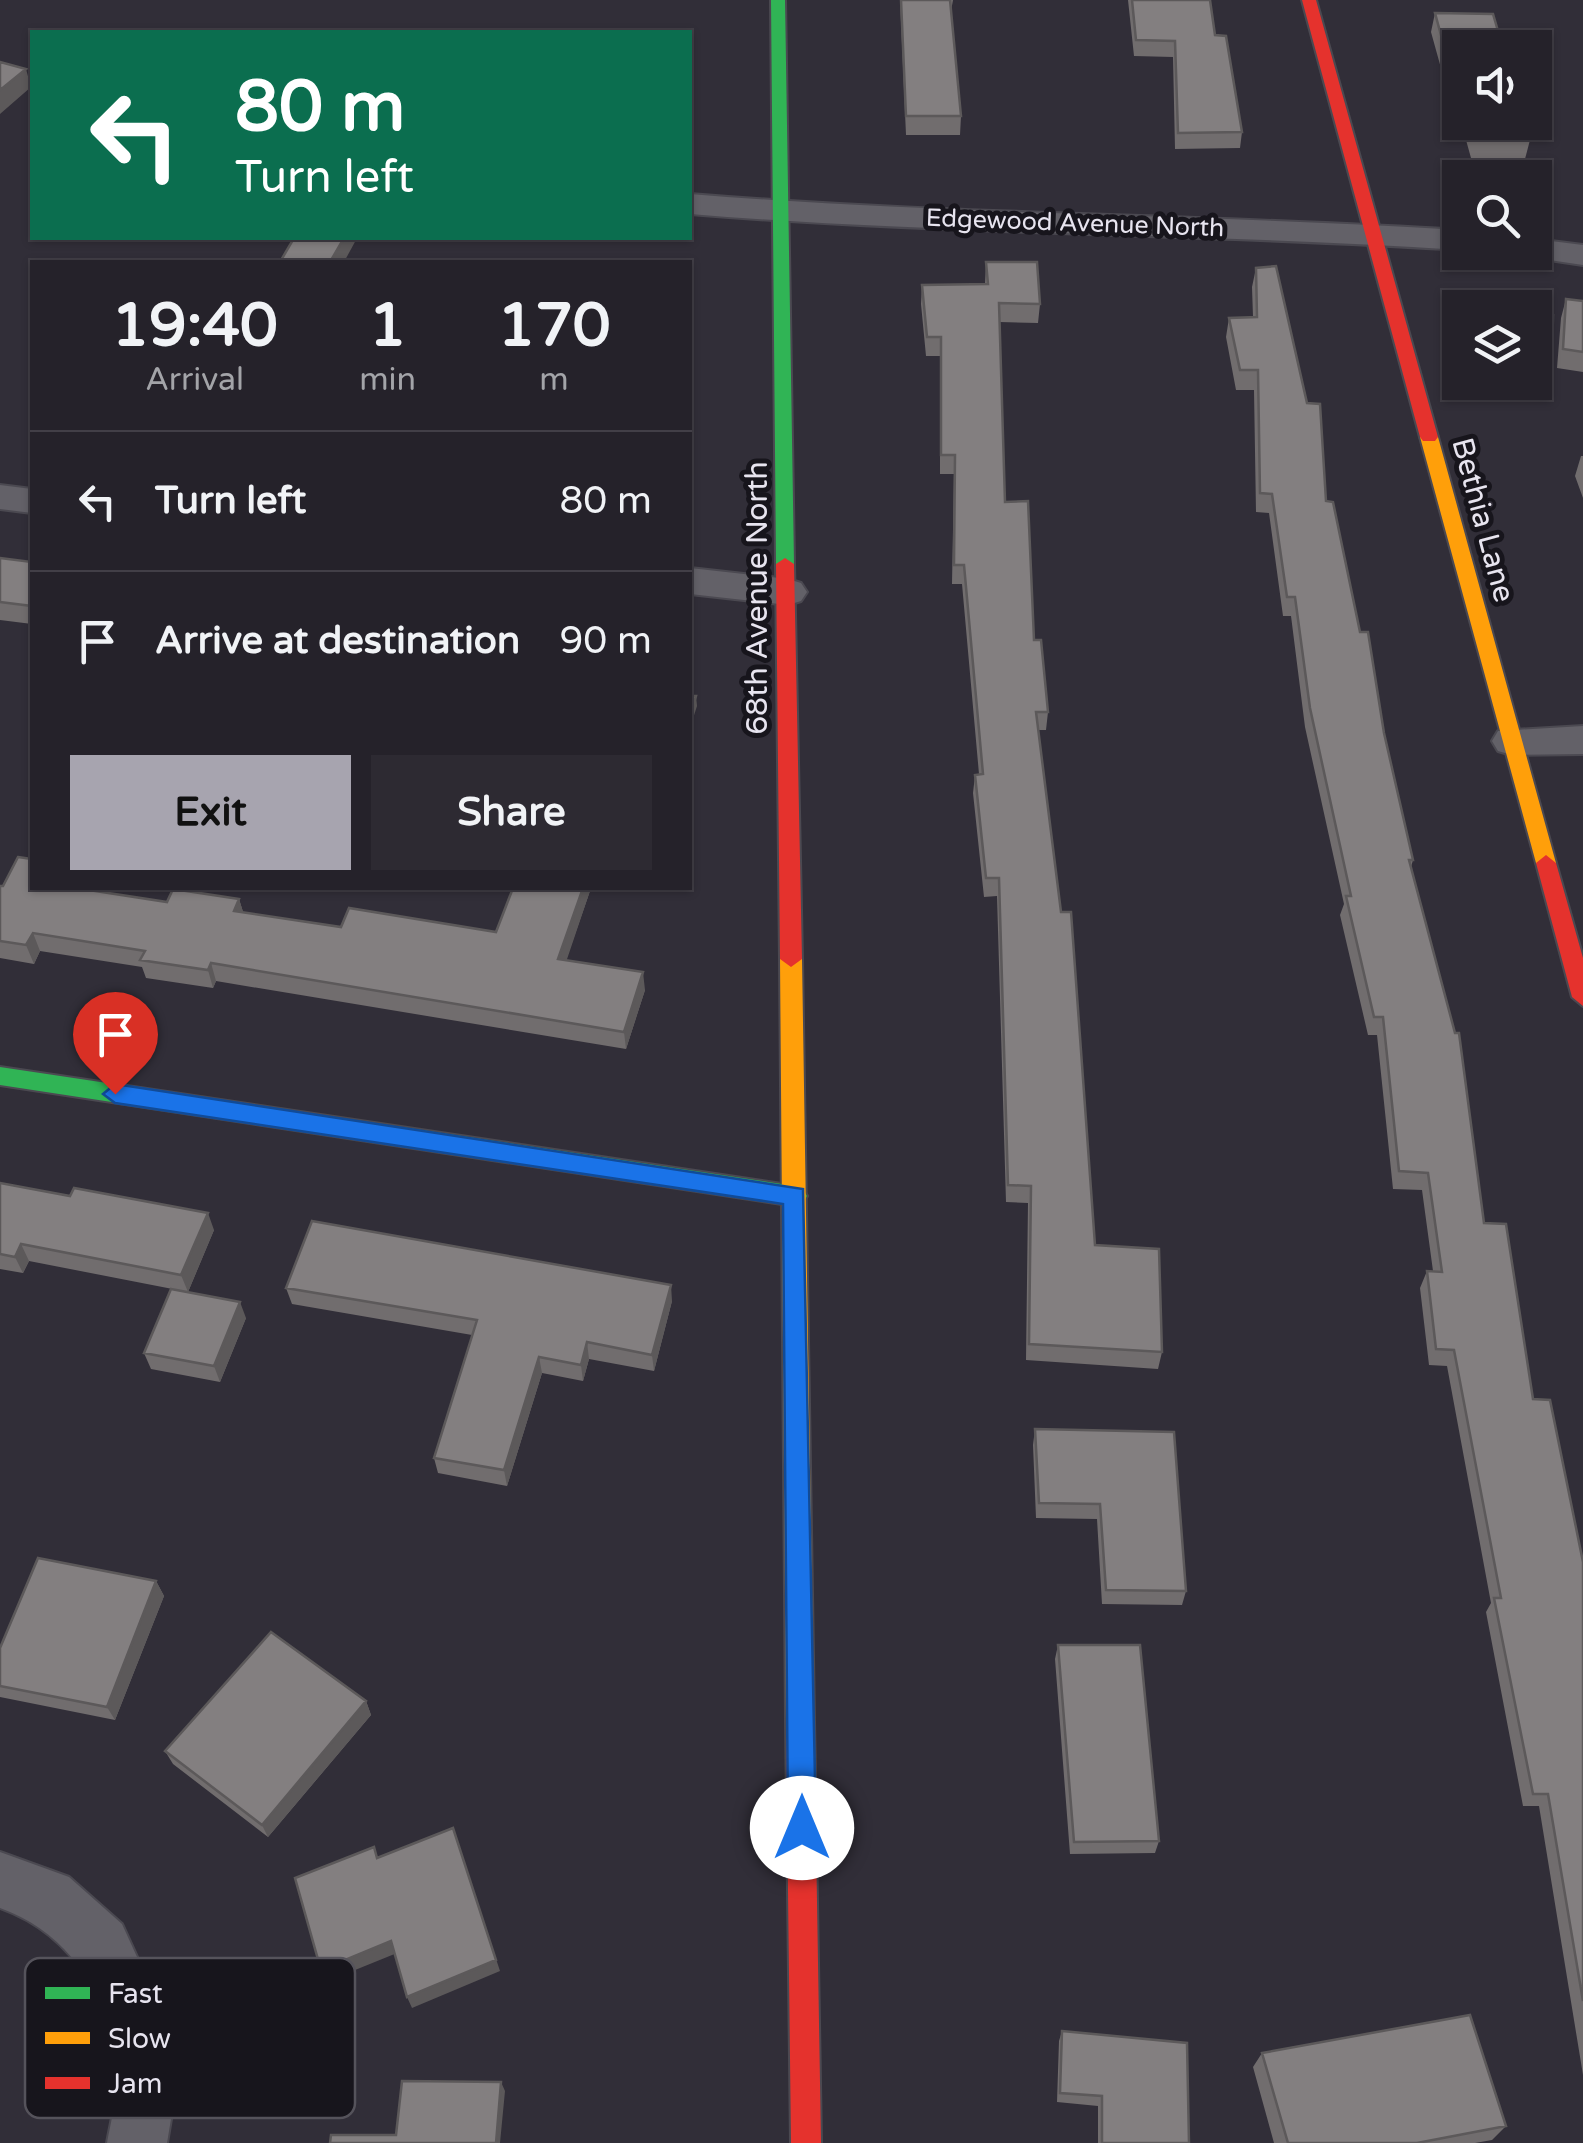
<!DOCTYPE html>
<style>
:root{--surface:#25222a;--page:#2d2a32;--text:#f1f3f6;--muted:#a3a4a8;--line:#423f47;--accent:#a7a4af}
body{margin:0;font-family:"Varela Round",sans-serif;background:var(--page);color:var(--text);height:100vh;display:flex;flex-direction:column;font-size:38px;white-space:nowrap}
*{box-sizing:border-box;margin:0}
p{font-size:32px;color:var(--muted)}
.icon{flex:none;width:55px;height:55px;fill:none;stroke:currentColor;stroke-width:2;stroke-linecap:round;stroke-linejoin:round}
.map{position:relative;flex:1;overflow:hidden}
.panel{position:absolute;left:30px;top:260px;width:662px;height:630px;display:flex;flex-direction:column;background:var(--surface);border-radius:0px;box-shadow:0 2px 8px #0004,0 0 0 2px var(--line)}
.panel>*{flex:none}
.top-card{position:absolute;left:30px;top:30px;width:662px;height:210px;border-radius:0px;box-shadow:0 2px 8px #0004,0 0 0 2px var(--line);background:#0b6e4f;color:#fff;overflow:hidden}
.buttons{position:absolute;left:1442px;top:30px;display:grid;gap:20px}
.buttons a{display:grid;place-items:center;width:110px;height:110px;border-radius:0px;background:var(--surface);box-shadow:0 2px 8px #0004,0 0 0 2px var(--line);font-size:50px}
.pin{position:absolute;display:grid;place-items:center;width:85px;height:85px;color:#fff;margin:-102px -42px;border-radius:50% 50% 50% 0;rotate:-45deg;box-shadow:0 0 10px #0007}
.pin .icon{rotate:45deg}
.me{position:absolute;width:110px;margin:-55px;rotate:0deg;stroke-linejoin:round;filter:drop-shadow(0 0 8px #0008)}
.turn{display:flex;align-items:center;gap:35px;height:210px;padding:0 40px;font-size:45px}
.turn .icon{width:130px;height:130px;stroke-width:2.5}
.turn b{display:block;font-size:70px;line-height:85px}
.eta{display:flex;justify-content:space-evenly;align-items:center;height:170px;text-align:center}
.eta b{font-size:60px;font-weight:800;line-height:70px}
.action{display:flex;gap:20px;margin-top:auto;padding:20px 40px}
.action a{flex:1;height:115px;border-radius:0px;background:var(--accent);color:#111;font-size:40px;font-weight:800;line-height:115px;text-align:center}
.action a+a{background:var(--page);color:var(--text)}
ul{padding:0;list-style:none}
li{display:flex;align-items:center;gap:30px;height:140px;padding:0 40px;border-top:2px solid var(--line)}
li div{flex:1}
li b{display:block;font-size:38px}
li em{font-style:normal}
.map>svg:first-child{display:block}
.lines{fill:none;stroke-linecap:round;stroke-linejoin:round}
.street-casing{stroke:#4b4951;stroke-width:4}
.fast-casing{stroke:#4b4951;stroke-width:4}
.slow-casing{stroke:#4b4951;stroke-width:4}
.jam-casing{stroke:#4b4951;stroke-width:4}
.street{fill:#636168;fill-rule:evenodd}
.fast{fill:#30b455;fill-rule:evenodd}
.slow{fill:#ff9f0a;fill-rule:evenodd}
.jam{fill:#e5322d;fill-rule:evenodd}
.wall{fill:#716d6e}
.shaded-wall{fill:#5c595a}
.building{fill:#837f80;stroke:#5c595a;stroke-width:2.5}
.route{fill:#1a73e8;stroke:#114b97;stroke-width:2.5}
.labels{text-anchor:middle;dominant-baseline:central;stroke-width:10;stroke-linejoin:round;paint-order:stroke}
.far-street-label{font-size:25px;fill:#e7e4ef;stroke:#17151c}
.street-label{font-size:30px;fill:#e7e4ef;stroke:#17151c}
.key{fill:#17151c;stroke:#55535b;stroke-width:2.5}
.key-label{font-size:28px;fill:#e7e4ef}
</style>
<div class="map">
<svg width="1583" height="2143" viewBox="0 0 1583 2143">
<rect width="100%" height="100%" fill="#312e38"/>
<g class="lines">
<g class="street-casing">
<path id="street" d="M690 194C946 215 1203 214 1460 230V250C1203 233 946 235 690 214Z
M1535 239 1583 245V265L1523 256 1521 252H1535Z
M0 485 32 489V513L0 509Z
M690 568 788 579 801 583 807 592 801 601 788 605 690 594Z
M1583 726V754L1512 755 1498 751 1492 741 1498 731Z
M0 1852 69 1877 122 1924 163 2014 176 2089 167 2143H107C110 2126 115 2107 116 2090 118 2009 76 1935 0 1908Z"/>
</g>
<g class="fast-casing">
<path id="fast" d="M771 0H785L794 564 785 570 776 564Z
M0 1067 795 1186 803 1189 807 1196 803 1203 795 1206 0 1085Z"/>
</g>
<g class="slow-casing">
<path id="slow" d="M1429 431 1438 437 1556 863 1546 871 1536 863 1420 437Z
M791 951 802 959 814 1721 810 1730 800 1734 790 1730 786 1721 780 959Z"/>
</g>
<g class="jam-casing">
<path id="jam" d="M1302 0H1316L1438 437 1435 441H1423L1420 437Z
M785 558 794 564 802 959 791 967 780 959 776 564Z
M1546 855 1556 863 1583 958V1006L1572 997 1536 863Z
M800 1708 810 1712 814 1721 821 2143H791L786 1721 790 1712Z"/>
</g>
<use href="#street" class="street"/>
<use href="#fast" class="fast"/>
<use href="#slow" class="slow"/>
<use href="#jam" class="jam"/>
</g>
<path class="wall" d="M900 0H953L951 11 961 116 960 135H906Z
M1128 0H1210L1215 35 1242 132 1240 148 1175 149 1173 57 1134 56Z
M1435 13 1460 48V118L1450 80 1444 79 1431 32Z
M1461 122H1525L1530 140 1525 159 1471 158Z
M986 262 1040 304 1038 323 1000 322 1005 502 1048 712 1046 730H1038L1095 1245 1162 1352 1158 1369 1026 1360 1028 1203 1006 1202 997 896 984 897 973 793 975 775 979 774 962 584H952L954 474H940V356H926L921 304 922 285 985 284Z
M1256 268 1326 501 1360 632 1413 860 1411 867 1484 1223 1533 1399 1583 1562V2075L1539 1806H1523L1486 1612 1491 1603 1447 1366 1429 1365 1420 1288 1427 1271H1433L1422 1190 1393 1189 1377 1035H1368L1340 915 1344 904 1305 727 1291 616H1283L1269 513 1256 512 1254 390H1236L1226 337 1229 318 1253 317 1252 287Z
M1566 299 1583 301V372L1557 368 1561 318Z
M1535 313 1552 358 1546 377 1535 376Z
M1581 456H1583V498L1575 476Z
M0 558 32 562V624L0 620Z
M0 886 32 888 167 902 239 899 243 912 341 927 496 932 513 888H591L566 960 645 990 626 1049 216 981 213 988 146 978 142 967 40 951 34 964 0 958Z
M0 1183 214 1230 188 1292 29 1261 23 1273 0 1269Z
M286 1288 672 1301 654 1371 589 1359 583 1381 542 1373 507 1486 438 1473 434 1458 472 1335 292 1304Z
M246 1318 220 1382 151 1369 144 1353Z
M1035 1429 1186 1591 1182 1605 1102 1604 1097 1519 1036 1518 1033 1445Z
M156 1581 164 1596 115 1720 0 1697V1648Z
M1058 1645 1159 1841 1155 1853 1070 1854 1055 1659Z
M366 1701 371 1715 268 1837 173 1764 165 1751Z
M1062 2031 1189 2143H1098V2106L1057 2102 1059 2041Z
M1262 2053 1506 2126 1492 2140 1475 2143H1274L1253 2067Z"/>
<path class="shaded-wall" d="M26 69 31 87 0 114V90Z
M344 238H356V240L344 262H330Z
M696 696 697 706 690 728V717Z
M583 888H591L561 977 558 959Z
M239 899 245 918 234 911Z
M33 933 40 951 34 964 26 945Z
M211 963 216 981 213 988 208 970Z
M643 972 645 990 626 1049 624 1032Z
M208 1213 214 1230 188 1292 181 1275Z
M21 1244 29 1261 23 1273 15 1257Z
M671 1285 672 1301 654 1371 652 1355Z
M240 1302 246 1318 220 1382 214 1366Z
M587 1342 589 1359 583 1381 581 1365Z
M539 1357 542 1373 507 1486 504 1470Z
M156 1581 164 1596 115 1720 107 1707Z
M366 1701 371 1715 268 1837 262 1825Z
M457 1840 500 1971 412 2008 407 1997Z
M391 1941 397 1953 328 1981 321 1970Z
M501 2082 505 2091 500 2143H496Z"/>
<path class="building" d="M901 0H950L961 116H906Z
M1132 0H1210L1215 35 1226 36 1242 132 1178 133 1175 41 1136 40Z
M1435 13 1493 14 1503 48H1460V82L1454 61H1448Z
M0 62 26 69 0 90Z
M1471 122H1525L1530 140 1475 139Z
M294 238H344L330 262H280Z
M986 262H1037L1040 304 999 303 1005 502 1028 501 1034 640H1041L1048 712H1036L1061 912H1071L1095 1245 1159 1249 1162 1352 1029 1344 1031 1186 1008 1185 999 878H986L975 775 983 774 964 565H954L955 455H941V337H927L922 285 988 284Z
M1276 266 1307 403 1320 404 1326 501 1333 502 1360 632H1368L1384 733 1413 860H1409L1455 1033H1459L1484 1223 1506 1224 1533 1399 1550 1400 1583 1562V2001L1548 1794H1533L1494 1598H1501L1454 1350 1436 1349 1427 1271 1442 1272 1428 1173 1399 1171 1383 1017H1374L1346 896H1351L1310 708 1295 597H1287L1272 494 1260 493 1258 370H1240L1229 318 1257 317 1256 268Z
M1566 299 1583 301V352L1563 349Z
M1535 313 1553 315 1552 358 1535 356Z
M0 558 32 562V606L0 602Z
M690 696H696L690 717Z
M18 857 32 859V888H76L167 902 173 889 239 899 234 911 341 927 349 908 496 932 513 888H583L558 959 643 972 624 1032 211 963 208 970 140 960 145 951 33 933 26 945 0 941V886H3Z
M0 1183 70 1196 74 1188 208 1213 181 1275 21 1244 15 1257 0 1254Z
M312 1221 671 1285 652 1355 587 1342 581 1365 539 1357 504 1470 434 1458 477 1320 286 1288Z
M171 1289 240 1302 214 1366 144 1353Z
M1035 1429 1174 1432 1186 1591 1106 1590 1100 1504 1039 1503Z
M38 1558 156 1581 107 1707 0 1686V1648Z
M271 1632 366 1701 262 1825 165 1751Z
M1058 1645H1140L1159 1841 1074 1842Z
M453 1828 496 1960 407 1997 391 1941 321 1970 295 1878 374 1847 377 1858Z
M1470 2015 1506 2126 1417 2143H1288L1262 2053Z
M1062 2031 1187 2043 1189 2143H1102V2096L1060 2093Z
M402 2081 501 2082 496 2143H330L331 2135H396Z"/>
<path class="route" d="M115 1084 803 1189 816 1828 812 1837 802 1842 792 1837 788 1828 783 1204 115 1103 103 1094Z"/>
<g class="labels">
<g class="far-street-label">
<text transform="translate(1075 223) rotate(2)">Edgewood Avenue North</text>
</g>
<g class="street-label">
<text transform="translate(1483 520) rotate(75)">Bethia Lane</text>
<text transform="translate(757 598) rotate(-90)">68th Avenue North</text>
</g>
</g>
<rect x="25" y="1958" width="330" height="160" rx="15" class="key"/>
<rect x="45" y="1987" width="45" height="12" fill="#30b455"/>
<rect x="45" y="2032" width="45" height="12" fill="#ff9f0a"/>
<rect x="45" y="2077" width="45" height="12" fill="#e5322d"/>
<g class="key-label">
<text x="108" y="2003">Fast</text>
<text x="108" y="2048">Slow</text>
<text x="108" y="2093">Jam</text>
</g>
</svg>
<div class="buttons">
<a><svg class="icon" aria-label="sound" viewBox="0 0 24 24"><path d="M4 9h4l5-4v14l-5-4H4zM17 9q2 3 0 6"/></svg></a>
<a><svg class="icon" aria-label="search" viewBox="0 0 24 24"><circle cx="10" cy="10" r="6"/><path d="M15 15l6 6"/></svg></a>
<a><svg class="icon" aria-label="layers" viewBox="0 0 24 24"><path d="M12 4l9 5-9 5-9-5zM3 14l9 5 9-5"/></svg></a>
</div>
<div class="pin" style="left:115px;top:1094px;background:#d93025"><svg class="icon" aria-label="arrive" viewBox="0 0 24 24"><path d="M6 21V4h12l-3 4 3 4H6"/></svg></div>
<svg class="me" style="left:802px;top:1828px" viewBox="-20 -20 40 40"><circle r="19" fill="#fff"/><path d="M0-13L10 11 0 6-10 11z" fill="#1a73e8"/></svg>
<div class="top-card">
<div class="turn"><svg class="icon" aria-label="left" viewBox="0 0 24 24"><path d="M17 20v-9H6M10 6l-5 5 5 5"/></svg><div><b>80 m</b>Turn left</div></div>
</div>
<section class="panel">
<div class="eta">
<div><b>19:40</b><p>Arrival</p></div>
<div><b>1</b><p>min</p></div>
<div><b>170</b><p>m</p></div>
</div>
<ul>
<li><svg class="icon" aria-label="left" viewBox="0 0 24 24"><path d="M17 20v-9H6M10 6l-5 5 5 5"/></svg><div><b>Turn left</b></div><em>80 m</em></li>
<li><svg class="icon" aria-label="arrive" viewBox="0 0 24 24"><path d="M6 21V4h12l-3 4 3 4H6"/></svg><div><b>Arrive at destination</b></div><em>90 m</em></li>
</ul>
<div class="action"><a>Exit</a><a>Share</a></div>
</section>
</div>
